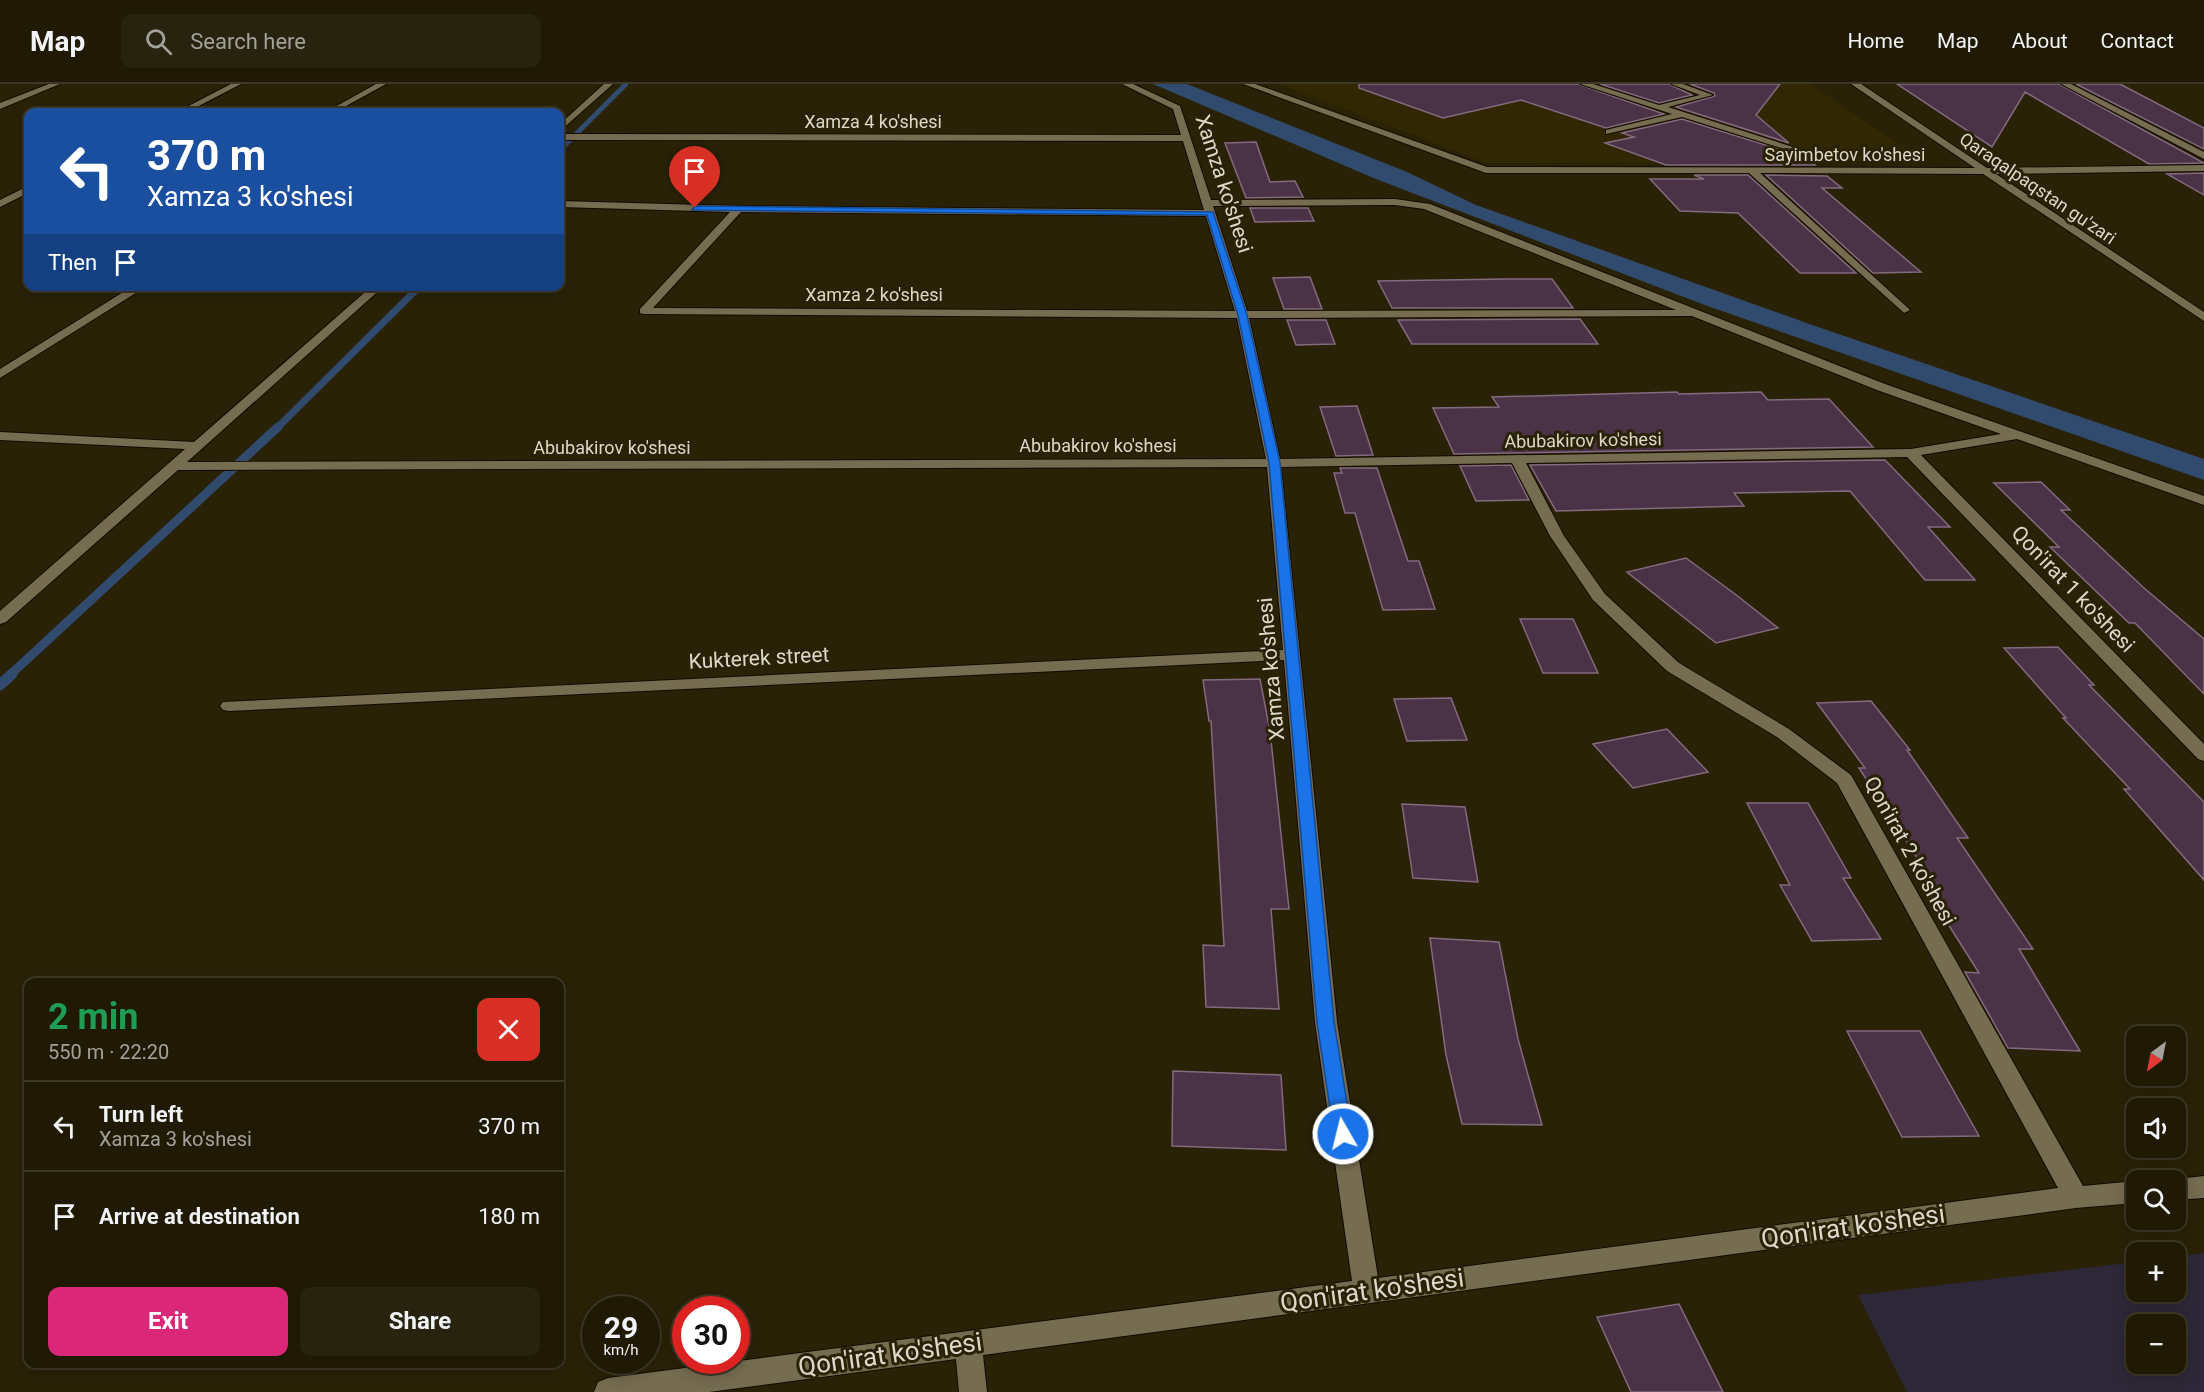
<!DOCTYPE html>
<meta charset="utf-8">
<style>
:root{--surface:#201a05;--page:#28230f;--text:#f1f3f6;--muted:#a2a19a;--line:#3d3827;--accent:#db2777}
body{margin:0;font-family:Roboto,sans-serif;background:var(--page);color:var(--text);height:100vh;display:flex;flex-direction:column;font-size:22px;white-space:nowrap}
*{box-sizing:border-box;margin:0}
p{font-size:20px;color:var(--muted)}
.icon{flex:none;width:33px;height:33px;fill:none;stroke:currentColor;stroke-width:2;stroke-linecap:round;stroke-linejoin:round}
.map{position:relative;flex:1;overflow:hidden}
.drawer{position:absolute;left:24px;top:894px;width:540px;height:390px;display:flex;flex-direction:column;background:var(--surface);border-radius:12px;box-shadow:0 3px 15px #0003,0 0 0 2px var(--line)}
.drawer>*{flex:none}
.hud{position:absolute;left:24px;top:24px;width:540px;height:183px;border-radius:12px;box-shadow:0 3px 15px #0003,0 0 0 2px var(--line);background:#1a4fa0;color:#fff;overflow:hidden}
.needle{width:39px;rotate:212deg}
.controls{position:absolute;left:2126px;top:942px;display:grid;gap:12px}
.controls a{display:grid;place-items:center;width:60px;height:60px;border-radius:12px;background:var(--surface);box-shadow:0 3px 15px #0003,0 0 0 2px var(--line);font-size:30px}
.speed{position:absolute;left:582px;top:1212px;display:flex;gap:12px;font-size:30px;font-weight:700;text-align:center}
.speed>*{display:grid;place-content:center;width:78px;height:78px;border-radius:50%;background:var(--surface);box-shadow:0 3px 15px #0003,0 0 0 2px var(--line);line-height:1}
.speed small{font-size:15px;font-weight:400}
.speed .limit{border:9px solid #d22;background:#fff;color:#111}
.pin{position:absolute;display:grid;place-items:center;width:51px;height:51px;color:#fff;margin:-62px -26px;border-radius:50% 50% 50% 0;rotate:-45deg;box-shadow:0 0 6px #0007}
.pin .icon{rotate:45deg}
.me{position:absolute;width:66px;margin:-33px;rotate:352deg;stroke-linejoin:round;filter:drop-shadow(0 0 4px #0008)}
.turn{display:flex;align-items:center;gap:21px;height:126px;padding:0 24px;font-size:27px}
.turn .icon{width:78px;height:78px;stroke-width:2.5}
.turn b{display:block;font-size:42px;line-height:51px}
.then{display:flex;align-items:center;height:57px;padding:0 24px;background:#0003;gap:12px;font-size:22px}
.round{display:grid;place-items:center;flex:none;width:63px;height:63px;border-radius:12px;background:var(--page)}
.headline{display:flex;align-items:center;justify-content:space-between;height:102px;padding:0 24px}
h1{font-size:36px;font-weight:700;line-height:45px;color:#1e9e55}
.action{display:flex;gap:12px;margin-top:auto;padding:12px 24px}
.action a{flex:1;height:69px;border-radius:12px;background:var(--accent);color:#fff;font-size:24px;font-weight:700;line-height:69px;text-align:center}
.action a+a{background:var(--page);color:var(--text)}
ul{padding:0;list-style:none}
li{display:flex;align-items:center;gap:18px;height:90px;padding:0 24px;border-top:2px solid var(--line)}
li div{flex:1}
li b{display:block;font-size:22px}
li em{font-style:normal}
header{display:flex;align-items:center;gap:36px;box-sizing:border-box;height:84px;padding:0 30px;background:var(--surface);border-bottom:2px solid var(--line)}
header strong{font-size:28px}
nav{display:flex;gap:33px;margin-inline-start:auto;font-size:21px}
.search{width:420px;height:54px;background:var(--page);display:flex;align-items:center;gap:15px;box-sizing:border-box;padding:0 21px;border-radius:12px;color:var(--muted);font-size:22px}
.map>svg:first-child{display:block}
.built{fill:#322703}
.education{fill:#2d2737;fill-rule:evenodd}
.water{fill:#314b6e}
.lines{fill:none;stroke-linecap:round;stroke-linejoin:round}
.stream-far3{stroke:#314b6e;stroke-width:5}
.stream-far2{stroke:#314b6e;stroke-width:7}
.stream-far1{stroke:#314b6e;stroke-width:9}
.stream{stroke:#314b6e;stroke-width:11}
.building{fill:#4a3346;stroke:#836a7f;stroke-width:1.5}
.minor-casing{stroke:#130b00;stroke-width:2}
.minor{fill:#766c50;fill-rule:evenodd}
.route{fill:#1a73e8;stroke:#114b97;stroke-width:1.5}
.labels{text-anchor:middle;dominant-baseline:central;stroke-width:6;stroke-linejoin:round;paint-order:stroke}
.far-street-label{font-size:18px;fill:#ddd8c9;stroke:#2a2207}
.street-label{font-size:21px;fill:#ddd8c9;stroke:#2a2207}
.near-street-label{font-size:26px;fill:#ddd8c9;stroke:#2a2207}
</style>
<header>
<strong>Map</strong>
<div class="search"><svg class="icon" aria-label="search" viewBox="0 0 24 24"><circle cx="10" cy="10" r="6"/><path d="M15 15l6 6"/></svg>Search here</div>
<nav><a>Home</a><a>Map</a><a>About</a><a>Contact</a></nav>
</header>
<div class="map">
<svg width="2204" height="1308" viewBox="0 0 2204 1308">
<rect width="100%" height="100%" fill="#2a2207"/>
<path class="built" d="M1278 0H1811L1924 78 1487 79Z"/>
<path class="education" d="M2204 1169V1308H1907L1858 1211 2136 1178V1208H2175V1173ZM2175 1240V1280H2136V1240Z"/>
<path class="water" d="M1153 0H1187L1407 88 1476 121 1818 243 2204 375V396L1702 220 1376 95Z"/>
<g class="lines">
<path class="stream-far3" d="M560 66 626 0"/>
<path class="stream-far2" d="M276 345 420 202"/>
<path class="stream-far1" d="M10 591 278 343"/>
<path class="stream" d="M0 601 12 590"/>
</g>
<path class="building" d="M1359 0H1578L1664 30 1606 44 1521 16 1443 34 1359 4Z
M1600 0H1669L1692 11 1659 19Z
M1690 0H1780L1756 31 1789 59 1676 23 1715 12 1714 9Z
M1897 0H2059L2204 79 2149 80 2025 8 1992 63Z
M2076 0H2120L2204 44V65Z
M1682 35 1807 74 1815 81H1666L1605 59 1634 53 1622 49Z
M1256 58 1270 98 1295 97 1303 113 1246 114 1225 59Z
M2204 89V111L2167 90Z
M1694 91H1748L1856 189H1800L1738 129 1680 127 1650 95H1704Z
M1766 91 1827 92 1842 104H1822L1921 188 1873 189Z
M1250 124H1308L1314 137 1255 138Z
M1310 193 1322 225H1284L1273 194Z
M1507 195H1552L1573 224H1392L1378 197Z
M1580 235 1598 260H1412L1398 236Z
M1287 236H1326L1335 260 1296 261Z
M1677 308 1679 310 1761 308 1768 316 1829 315 1873 363 1454 370 1433 324 1499 323 1492 313Z
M1357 322 1373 371 1336 372 1320 323Z
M1885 376 1950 443H1928L1975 496H1925L1850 407 1734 409 1744 422 1556 427 1530 381Z
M1511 381 1529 416 1476 417 1460 382Z
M1340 384H1377L1408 477H1419L1435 525 1383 526 1355 429H1345L1334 389H1342Z
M2041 398 2070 426H2061L2144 504 2204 555V610L2135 539H2129L2050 463H2059L1994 399Z
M1686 474 1735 510 1778 544 1716 559 1627 488Z
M1520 535H1573L1598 589H1543Z
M2058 563 2094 601H2089L2204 718V796L2124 705H2130L2063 634H2066L2004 564Z
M1260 595 1270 647 1289 825H1271L1279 925 1206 923 1203 861 1224 862 1211 637H1209L1203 596Z
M1451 614 1467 656 1407 657 1394 615Z
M1871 617 1910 666H1907L1968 754H1957L2033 865H2019L2080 967 2008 964 1965 888 1979 889 1912 783H1923L1859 684H1865L1817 619Z
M1667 645 1708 688 1633 704 1593 660Z
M1747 719H1808L1851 794H1843L1881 855 1812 857 1780 801H1790Z
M1402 720 1465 723 1478 798 1413 794Z
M1430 854 1499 858 1518 955 1542 1041 1462 1040 1446 971Z
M1847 947H1920L1979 1052 1902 1053Z
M1173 987 1281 991 1286 1066 1172 1062Z
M1679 1220 1723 1308H1631L1597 1233Z"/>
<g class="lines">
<g class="minor-casing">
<path id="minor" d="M49 0H60L0 25V19Z
M231 0H241L187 28H177Z
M376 0H386L335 28H326Z
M604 0H613L560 47V40Z
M1122 0H1133L1180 22 1211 116 1395 115 1430 120 1885 300 2204 412V421L2017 355 1921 371 2204 660V677L2198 675 1907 373 1526 379 1564 452 1605 510 1679 579 1789 645 1851 691 2083 1102 2136 1097V1119L2076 1124 983 1271 987 1308H959L956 1275 709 1308H594L598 1298 608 1294 1352 1197 1315 938 1284 576 229 627 223 626 220 622 223 618 1283 566 1267 383 178 386 6 538 0 540V527L185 365 0 356V348L194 358 372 202H384L187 378 1266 375 1237 234 644 230 640 229V225L730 128 560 123V117L738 122 1204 126 1183 57 560 56V50L1181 51 1173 25ZM1395 121 1424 125 1676 226 1247 227 1213 122ZM741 128 1206 132 1235 227 653 224ZM1692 232 1877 306 2001 350 1911 365 1280 375 1249 234ZM1512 379 1550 452 1593 516 1667 587 1777 653 1837 699 2058 1104 1378 1194 1337 938 1281 383Z
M1243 0H1255L1487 83 1975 84 1851 0H1861L1987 84 2204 81V87L1996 90 2204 228V237L1983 90 1760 89 1908 224 1910 226 1904 229 1749 89H1486Z
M1580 0H1593L1659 21 1700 11 1671 0H1683L1713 11 1668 23 1821 72 1813 74 1682 33 1606 50V46L1672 30Z
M2061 0H2071L2204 68V75Z
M28 102V109L0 123V116Z
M133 202H147L0 294V285Z
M2204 1092V1114L2175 1116V1096H2169Z"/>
</g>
<use href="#minor" class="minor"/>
</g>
<path class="route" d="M695 122 1213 128 1247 231 1280 379 1334 938 1352 1050 1349 1056 1343 1058 1336 1056 1334 1050 1317 938 1269 379 1238 231 1207 131 692 126Z"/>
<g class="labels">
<g class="far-street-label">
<text x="873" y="37">Xamza 4 ko'shesi</text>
<text x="1845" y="70">Sayimbetov ko'shesi</text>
<text transform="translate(2038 104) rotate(34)">Qaraqalpaqstan gu'zari</text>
<text x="874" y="210">Xamza 2 ko'shesi</text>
<text transform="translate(1583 356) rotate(-1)">Abubakirov ko'shesi</text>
<text x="1098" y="361">Abubakirov ko'shesi</text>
<text x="612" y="363">Abubakirov ko'shesi</text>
</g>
<g class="street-label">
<text transform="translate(1224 100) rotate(72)">Xamza ko'shesi</text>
<text transform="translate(2073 505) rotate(46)">Qon'irat 1 ko'shesi</text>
<text transform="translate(759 574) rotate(-3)">Kukterek street</text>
<text transform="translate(1271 585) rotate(-95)">Xamza ko'shesi</text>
<text transform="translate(1910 767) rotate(61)">Qon'irat 2 ko'shesi</text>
</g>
<g class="near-street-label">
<text transform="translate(1853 1142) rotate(-8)">Qon'irat ko'shesi</text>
<text transform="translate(1372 1206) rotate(-8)">Qon'irat ko'shesi</text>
<text transform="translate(890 1270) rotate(-8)">Qon'irat ko'shesi</text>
</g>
</g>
</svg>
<div class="controls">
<a><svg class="needle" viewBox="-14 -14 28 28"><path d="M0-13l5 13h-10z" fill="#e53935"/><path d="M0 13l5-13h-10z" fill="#a2a19a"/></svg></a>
<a><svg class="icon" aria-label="sound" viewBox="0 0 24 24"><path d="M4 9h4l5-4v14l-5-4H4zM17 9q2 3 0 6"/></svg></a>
<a><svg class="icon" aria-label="search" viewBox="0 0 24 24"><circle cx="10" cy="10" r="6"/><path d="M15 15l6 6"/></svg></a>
<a>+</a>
<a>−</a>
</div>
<div class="speed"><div>29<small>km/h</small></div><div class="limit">30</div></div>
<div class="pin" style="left:695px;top:124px;background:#d93025"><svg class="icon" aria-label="arrive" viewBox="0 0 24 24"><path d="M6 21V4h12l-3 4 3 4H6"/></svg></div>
<svg class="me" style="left:1343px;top:1050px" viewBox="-20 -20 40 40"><circle r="17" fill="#1a73e8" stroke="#fff" stroke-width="3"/><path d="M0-11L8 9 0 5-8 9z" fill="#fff"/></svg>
<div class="hud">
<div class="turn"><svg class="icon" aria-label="left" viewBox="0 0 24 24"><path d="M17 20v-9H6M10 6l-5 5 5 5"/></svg><div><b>370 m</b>Xamza 3 ko'shesi</div></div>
<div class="then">Then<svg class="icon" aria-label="arrive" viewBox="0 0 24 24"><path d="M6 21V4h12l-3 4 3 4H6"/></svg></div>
</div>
<section class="drawer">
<div class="headline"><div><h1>2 min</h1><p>550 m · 22:20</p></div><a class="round" style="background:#d93025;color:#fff"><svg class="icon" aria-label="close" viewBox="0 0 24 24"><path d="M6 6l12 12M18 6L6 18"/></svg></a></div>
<ul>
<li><svg class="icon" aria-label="left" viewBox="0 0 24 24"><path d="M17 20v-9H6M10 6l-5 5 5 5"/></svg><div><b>Turn left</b><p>Xamza 3 ko'shesi</p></div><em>370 m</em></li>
<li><svg class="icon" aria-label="arrive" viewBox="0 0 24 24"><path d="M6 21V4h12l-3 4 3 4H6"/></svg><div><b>Arrive at destination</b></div><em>180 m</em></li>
</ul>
<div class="action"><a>Exit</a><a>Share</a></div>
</section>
</div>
